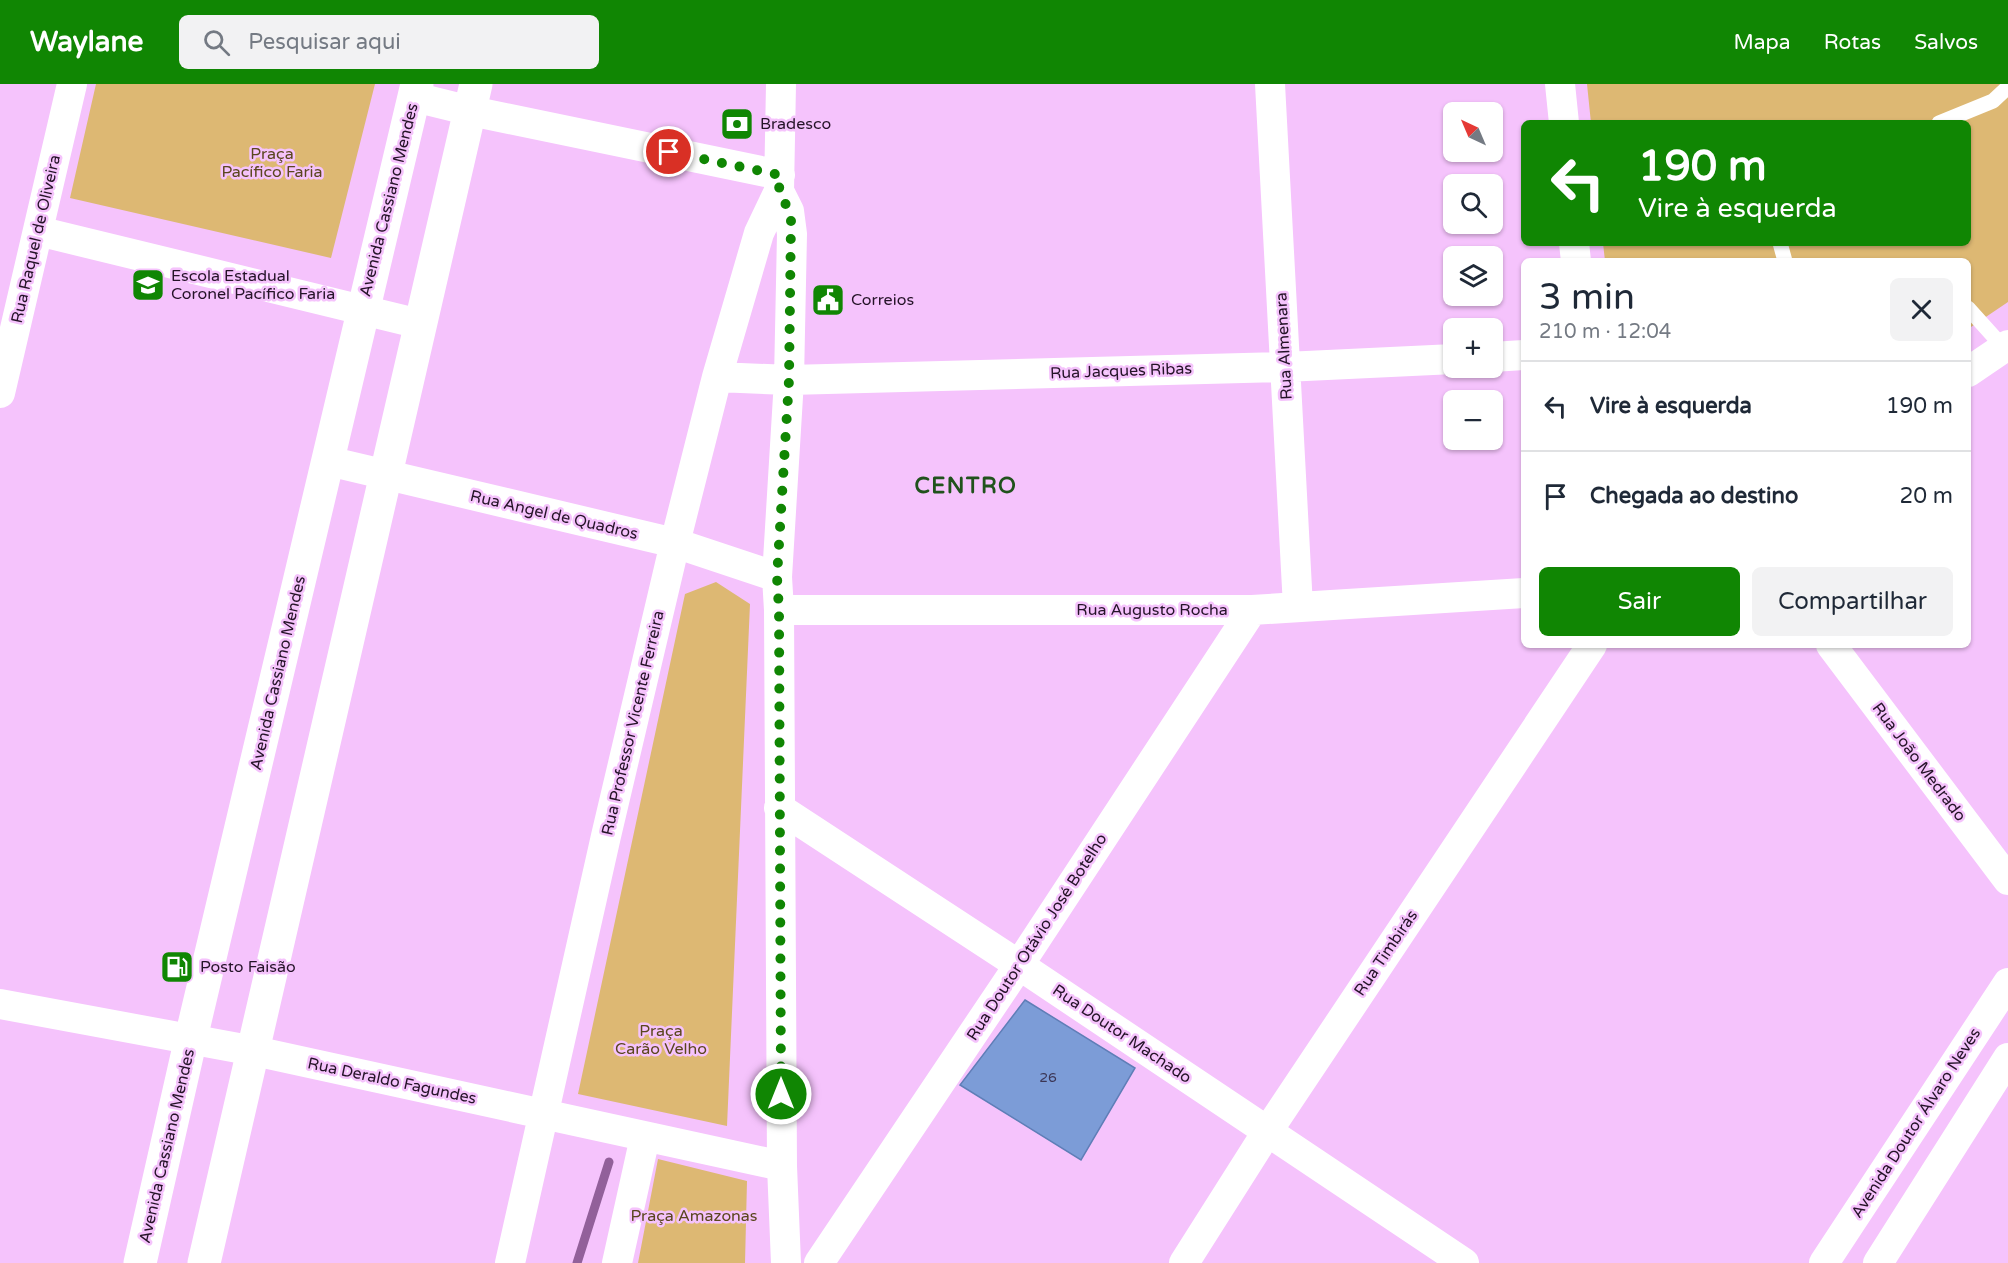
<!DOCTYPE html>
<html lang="pt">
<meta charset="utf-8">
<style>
:root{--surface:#fff;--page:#f2f2f3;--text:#1f2937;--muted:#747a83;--line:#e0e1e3;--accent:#108603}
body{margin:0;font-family:"Varela Round",sans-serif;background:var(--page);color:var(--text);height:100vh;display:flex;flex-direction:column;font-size:22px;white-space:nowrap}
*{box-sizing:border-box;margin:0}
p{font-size:20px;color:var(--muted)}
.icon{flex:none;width:33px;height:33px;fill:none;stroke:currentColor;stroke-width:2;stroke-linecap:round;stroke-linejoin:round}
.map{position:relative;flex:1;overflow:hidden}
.sheet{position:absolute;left:1521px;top:174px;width:450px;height:390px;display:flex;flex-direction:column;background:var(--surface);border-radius:9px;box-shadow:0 2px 4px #0004}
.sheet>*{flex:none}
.guide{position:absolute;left:1521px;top:36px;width:450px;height:126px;border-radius:9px;box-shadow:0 2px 4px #0004;background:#108603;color:#fff;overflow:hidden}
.needle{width:39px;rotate:316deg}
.buttons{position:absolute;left:1443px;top:18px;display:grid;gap:12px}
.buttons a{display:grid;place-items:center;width:60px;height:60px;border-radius:9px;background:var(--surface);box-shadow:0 2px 4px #0004;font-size:30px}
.pin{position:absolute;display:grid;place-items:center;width:51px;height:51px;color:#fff;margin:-26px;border:3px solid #fff;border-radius:50%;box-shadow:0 2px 6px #0007}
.me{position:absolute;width:66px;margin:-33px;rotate:0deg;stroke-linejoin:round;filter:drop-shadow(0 0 4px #0008)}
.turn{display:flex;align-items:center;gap:21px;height:126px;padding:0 18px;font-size:27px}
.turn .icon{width:78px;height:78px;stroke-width:2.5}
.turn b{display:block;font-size:42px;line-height:51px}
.round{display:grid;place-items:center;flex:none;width:63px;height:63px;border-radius:9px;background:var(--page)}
.summary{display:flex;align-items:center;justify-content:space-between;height:102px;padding:0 18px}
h1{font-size:36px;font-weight:600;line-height:45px}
.button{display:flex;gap:12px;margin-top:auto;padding:12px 18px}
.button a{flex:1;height:69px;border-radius:9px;background:var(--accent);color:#fff;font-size:24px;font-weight:600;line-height:69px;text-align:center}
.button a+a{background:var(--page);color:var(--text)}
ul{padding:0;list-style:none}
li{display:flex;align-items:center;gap:18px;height:90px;padding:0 18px;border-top:2px solid var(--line)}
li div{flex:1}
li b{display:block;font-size:22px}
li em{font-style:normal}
header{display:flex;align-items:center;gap:36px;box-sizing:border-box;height:84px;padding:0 30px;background:var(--accent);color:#fff}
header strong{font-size:28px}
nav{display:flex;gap:33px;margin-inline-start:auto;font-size:21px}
.search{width:420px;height:54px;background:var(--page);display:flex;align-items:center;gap:15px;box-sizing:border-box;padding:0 21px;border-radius:9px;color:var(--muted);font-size:22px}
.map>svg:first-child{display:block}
.green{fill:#ddb873}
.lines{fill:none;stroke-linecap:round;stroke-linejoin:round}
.stream{stroke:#92609a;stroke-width:9}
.building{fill:#7c9cd7;stroke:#5f7eb7;stroke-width:1.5}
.service{stroke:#fff;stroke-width:15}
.minor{stroke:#fff;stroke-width:30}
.secondary{stroke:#fff;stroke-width:33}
.route{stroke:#108603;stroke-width:10;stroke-dasharray:0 18}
.labels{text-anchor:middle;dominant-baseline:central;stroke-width:5;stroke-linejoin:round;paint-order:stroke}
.number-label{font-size:14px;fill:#3b3554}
.poi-label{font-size:16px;fill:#251328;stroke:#f5c3fc;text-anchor:start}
.park-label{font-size:16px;fill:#5a461e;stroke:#f5c3fc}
.street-label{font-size:16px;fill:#251328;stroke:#f5c3fc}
.district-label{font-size:22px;font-weight:bold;letter-spacing:1.5px;fill:#20521c;stroke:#f5c3fc}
</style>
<header>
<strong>Waylane</strong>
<div class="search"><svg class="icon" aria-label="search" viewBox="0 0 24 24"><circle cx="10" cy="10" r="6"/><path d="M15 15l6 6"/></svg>Pesquisar aqui</div>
<nav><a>Mapa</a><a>Rotas</a><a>Salvos</a></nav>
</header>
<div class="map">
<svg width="2008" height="1179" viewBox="0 0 2008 1179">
<rect width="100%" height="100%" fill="#f5c3fc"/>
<path class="green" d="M96 0H375L331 174 70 114Z
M1587 0H2008V218L1968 245V177H1605L1603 159H1968V39H1591Z
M716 498 750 520 727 1042 578 1010 685 510Z
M658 1075 747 1097 745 1179H638Z"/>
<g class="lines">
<path class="stream" d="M577 1179 609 1078"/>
</g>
<path class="building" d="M1025 916 1135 984 1081 1076 960 1001Z"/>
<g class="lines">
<path class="service" d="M1939 39 1993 17 2008 3
M1780 159 1785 177
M1968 224 2004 264"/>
<path class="minor" d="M781 0 779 107 789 127 792 150 789 296 777 493 779 526 782 1082 786 1179
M1270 0 1298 523
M1560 0 1564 39
M414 13 471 27 780 91
M38 147 420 240
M1574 159 1576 177
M1492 273 1524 271
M1968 288 2008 261
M717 293 789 296 1285 283 1454 275
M0 309 72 0
M328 377 675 459 777 493
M779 526H1252L1524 509
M1831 561 2008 796
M779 724 1019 881 1464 1179
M0 920 254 967 782 1082
M510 1179 606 752 675 459 717 293 759 149 779 107
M617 1179 645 1053
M819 1179 1019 881 1252 526
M1184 1179 1267 1048 1592 561
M1824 1179 2008 899
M1878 1179 2008 974"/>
<path class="secondary" d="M140 1179 191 954 417 0
M204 1179 476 0"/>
</g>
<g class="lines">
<path class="route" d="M669 68 780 91 779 107 789 127 791 136 789 296 777 493 779 526 781 1010"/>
</g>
<defs>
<g id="bank-square" transform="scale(1.725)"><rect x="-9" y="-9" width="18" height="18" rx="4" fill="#108603" stroke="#f5c3fc"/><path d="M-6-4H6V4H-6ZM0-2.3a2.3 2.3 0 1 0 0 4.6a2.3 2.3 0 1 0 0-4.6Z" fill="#fff"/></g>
<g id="school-square" transform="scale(1.725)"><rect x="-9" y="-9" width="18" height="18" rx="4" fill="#108603" stroke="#f5c3fc"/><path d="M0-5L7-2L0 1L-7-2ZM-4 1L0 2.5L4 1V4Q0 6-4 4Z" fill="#fff"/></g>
<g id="civic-square" transform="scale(1.725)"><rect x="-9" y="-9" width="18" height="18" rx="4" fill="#108603" stroke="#f5c3fc"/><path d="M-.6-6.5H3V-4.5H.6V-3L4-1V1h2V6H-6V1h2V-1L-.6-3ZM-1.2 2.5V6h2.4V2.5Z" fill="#fff"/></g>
<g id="fuel-square" transform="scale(1.725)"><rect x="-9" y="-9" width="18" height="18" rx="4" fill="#108603" stroke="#f5c3fc"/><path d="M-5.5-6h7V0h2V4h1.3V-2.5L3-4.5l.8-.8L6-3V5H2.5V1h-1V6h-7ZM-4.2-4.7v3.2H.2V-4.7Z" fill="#fff"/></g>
</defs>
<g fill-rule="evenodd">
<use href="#bank-square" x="737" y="40"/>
<use href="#school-square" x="148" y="201"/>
<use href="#civic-square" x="828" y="216"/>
<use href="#fuel-square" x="177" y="883"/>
</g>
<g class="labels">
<g class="number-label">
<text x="1048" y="993">26</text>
</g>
<g class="poi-label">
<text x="760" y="40">Bradesco</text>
<text x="171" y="192">Escola Estadual<tspan x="171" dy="18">Coronel Pacífico Faria</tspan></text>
<text x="851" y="216">Correios</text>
<text x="200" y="883">Posto Faisão</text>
</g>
<g class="park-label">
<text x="272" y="70">Praça<tspan x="272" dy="18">Pacífico Faria</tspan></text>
<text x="661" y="947">Praça<tspan x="661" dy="18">Carão Velho</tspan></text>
<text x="694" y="1132">Praça Amazonas</text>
</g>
<g class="street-label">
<text transform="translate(389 116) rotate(-76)">Avenida Cassiano Mendes</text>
<text transform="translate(36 155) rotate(-77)">Rua Raquel de Oliveira</text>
<text transform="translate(1284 262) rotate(-93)">Rua Almenara</text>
<text transform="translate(1121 287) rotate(-2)">Rua Jacques Ribas</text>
<text transform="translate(554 431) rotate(13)">Rua Angel de Quadros</text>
<text x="1152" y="526">Rua Augusto Rocha</text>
<text transform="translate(278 589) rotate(-77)">Avenida Cassiano Mendes</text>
<text transform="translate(633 639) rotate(-77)">Rua Professor Vicente Ferreira</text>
<text transform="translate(1919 678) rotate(53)">Rua João Medrado</text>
<text transform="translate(1037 853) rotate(-57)">Rua Doutor Otávio José Botelho</text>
<text transform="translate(1386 869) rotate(-56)">Rua Timbirás</text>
<text transform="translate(1122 950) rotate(34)">Rua Doutor Machado</text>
<text transform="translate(392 997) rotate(12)">Rua Deraldo Fagundes</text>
<text transform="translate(1916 1039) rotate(-57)">Avenida Doutor Álvaro Neves</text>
<text transform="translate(167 1062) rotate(-77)">Avenida Cassiano Mendes</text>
</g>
<g class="district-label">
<text x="966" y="402">CENTRO</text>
</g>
</g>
</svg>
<div class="buttons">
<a><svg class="needle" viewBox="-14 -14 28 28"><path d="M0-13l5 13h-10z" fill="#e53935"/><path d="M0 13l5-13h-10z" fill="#747a83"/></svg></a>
<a><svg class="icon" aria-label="search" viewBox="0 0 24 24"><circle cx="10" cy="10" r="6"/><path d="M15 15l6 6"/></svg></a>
<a><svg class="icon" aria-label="layers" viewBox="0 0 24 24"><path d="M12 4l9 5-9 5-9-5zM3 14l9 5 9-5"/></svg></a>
<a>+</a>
<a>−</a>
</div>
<div class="pin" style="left:669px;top:68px;background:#d93025"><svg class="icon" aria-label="arrive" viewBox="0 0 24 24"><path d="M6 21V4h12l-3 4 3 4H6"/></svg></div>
<svg class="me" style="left:781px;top:1010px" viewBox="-20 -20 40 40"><circle r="17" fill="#108603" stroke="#fff" stroke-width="3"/><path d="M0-11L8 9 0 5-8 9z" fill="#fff"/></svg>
<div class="guide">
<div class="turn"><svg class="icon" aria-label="left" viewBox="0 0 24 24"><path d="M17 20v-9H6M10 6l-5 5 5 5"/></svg><div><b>190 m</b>Vire à esquerda</div></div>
</div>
<section class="sheet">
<div class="summary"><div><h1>3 min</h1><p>210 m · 12:04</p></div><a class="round"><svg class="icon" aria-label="close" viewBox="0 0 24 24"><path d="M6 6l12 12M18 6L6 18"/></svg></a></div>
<ul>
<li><svg class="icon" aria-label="left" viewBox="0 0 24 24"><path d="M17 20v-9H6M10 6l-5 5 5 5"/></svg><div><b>Vire à esquerda</b></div><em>190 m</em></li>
<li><svg class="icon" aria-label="arrive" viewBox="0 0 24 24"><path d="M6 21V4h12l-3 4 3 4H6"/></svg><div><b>Chegada ao destino</b></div><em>20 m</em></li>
</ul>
<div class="button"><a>Sair</a><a>Compartilhar</a></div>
</section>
</div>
